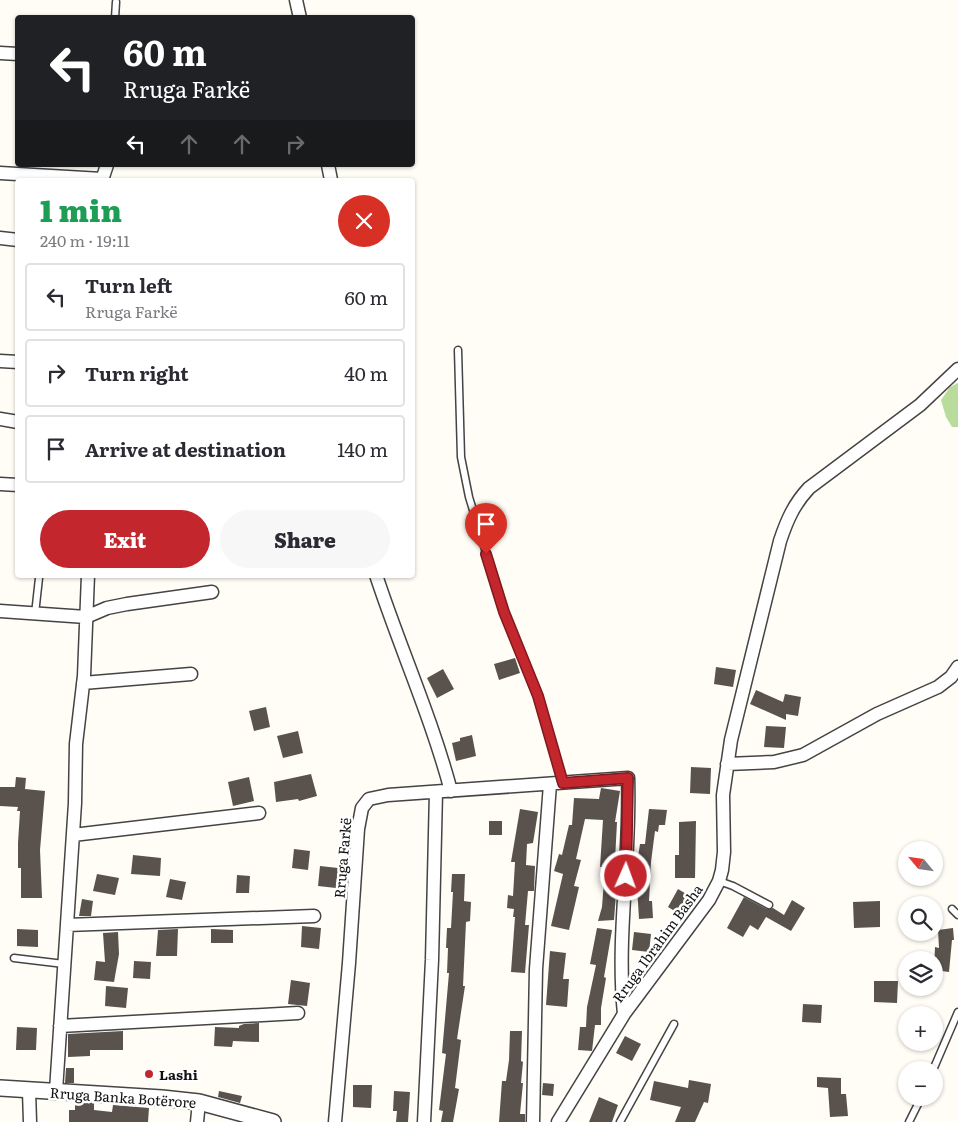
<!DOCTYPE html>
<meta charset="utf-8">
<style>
:root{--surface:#fff;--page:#f7f7f7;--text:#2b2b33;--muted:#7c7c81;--line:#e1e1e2;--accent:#c4262e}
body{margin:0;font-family:Literata,serif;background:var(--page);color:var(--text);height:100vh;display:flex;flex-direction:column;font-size:19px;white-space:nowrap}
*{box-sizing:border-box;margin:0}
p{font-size:16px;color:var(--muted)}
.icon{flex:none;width:28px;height:28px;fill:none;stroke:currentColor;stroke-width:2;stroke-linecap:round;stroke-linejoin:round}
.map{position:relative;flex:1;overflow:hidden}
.side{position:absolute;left:15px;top:178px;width:400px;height:400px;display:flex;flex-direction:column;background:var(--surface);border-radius:5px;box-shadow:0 1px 4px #0004}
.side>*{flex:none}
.guide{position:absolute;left:15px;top:15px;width:400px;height:152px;border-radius:5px;box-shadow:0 1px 4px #0004;background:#202124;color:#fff;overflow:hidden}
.needle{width:32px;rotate:299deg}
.buttons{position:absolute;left:898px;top:841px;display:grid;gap:10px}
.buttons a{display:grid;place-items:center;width:45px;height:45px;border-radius:50%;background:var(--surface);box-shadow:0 1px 4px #0004;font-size:25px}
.pin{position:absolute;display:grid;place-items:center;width:42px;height:42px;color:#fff;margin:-51px -21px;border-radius:50% 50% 50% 0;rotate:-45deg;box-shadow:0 0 5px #0007}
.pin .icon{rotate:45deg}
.me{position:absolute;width:55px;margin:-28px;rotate:2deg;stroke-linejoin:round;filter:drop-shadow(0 0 4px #0008)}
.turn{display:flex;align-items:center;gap:18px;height:105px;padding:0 25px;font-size:22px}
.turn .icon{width:65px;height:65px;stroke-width:2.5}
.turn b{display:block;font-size:35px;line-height:42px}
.lanes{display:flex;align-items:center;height:48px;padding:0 25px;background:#0003;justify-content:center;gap:25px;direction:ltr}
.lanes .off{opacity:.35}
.round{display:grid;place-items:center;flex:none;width:52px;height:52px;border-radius:26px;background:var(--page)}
.overview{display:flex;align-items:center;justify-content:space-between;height:85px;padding:0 25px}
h1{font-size:30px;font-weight:800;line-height:38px;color:#1e9e55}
.primary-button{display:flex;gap:10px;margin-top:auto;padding:10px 25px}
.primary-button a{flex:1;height:58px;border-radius:30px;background:var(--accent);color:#fff;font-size:20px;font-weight:800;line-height:58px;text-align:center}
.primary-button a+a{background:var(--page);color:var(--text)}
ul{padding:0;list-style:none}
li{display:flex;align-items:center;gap:15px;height:68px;margin:0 10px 8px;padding:0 15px;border:2px solid var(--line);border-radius:5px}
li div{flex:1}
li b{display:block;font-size:19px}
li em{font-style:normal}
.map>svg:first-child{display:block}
.forest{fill:#b9dc9c}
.building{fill:#5a524d}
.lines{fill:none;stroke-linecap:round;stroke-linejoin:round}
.service-casing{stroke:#444;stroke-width:9}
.minor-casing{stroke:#444;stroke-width:15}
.tertiary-casing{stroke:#444;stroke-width:18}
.service{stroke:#fff;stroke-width:6}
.minor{stroke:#fff;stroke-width:12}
.tertiary{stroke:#fff;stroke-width:15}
.route-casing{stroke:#7f191e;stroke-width:12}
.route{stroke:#c4262e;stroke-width:9}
.poi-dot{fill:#c4262e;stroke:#fff;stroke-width:2}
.labels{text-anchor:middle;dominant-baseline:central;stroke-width:5;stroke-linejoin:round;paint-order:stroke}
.street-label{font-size:14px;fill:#111;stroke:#fff}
.poi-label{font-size:14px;font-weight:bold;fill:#111;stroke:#fff;text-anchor:start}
</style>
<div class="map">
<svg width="958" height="1122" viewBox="0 0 958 1122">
<rect width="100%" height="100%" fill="#fffdf5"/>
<path class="forest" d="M958 383V427H952L946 417 941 400 950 387Z"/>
<path class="building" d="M515 658 520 673 499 680 494 664Z
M716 667 736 670 733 687 714 684Z
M443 669 454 689 437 698 427 678Z
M756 690 783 702 785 694 801 697 798 716 786 714V720L750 704Z
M266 707 270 727 254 731 249 711Z
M766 726 786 727 784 748 764 747Z
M298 731 303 753 283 758 277 736Z
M472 735 476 756 456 761 452 743 460 741V738Z
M691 767 711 768 710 794 690 793Z
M311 774 317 796 299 801 298 799 276 802 274 782Z
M16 777 26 778 25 789 45 791 40 850 42 898H21V868H18V843L20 811H17L18 807 0 806V787H15Z
M249 777 254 801 233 806 228 782Z
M601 788 620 791 615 822H617L614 879 617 880 614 920 598 921 602 907 605 867H600L603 820 585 819 576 859 581 860 574 886 579 887 569 930 551 926 563 874 554 871 559 854 562 855 569 825H572L574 798 599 799Z
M520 809 538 812 533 843 527 844 526 865 535 866 534 891H528L525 925H529L525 973 511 972 515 917H513L514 909 507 908 508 895 513 896 515 862H511Z
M649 809 667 810 665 825H659L658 832 655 831 651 862 649 901H652L653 918 639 919 636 870 640 844H645Z
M489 821H502V835H489Z
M696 821 695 878H675V855H679V822Z
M294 849 310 851 308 870 292 868Z
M133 855 161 858 160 876 131 874Z
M320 866 338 868 336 888 318 886Z
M97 874 119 878 115 895 93 891Z
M452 874H465L464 901 471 902 470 921 466 922 463 986H465L457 1039 461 1040 455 1088 459 1089 453 1122H441L443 1111 439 1110 446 1054 442 1053 449 973H447L448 948H446L447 928H451L453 892H451Z
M237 875 250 876 249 893H236Z
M170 879 186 882 182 900 166 897Z
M678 889 693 898 683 916 668 907Z
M744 897 767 909 773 908 784 915 792 900 805 908 791 931 766 917 758 930 750 925 743 937 727 928Z
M82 899 93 901 91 916H79Z
M880 901V927L854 928 853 902Z
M302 926 321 928 319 949 301 947Z
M597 928 612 930 604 977 606 978 601 1008V1025H595L592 1051 578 1050 580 1027H586L587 1007 596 965 590 964Z
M953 928 954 940H952L949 972 934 970 935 947 939 948 938 930Z
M17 929 38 930V947L17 946Z
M178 929 177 956H156L158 930Z
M211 929 233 930V943H211Z
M118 932 119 954 114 982 94 980 96 961 105 962 103 933Z
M634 932 651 934 649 952 632 950Z
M550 951 566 953 563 979H569L567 1007 546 1005Z
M134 961 151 962 150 979 133 978Z
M291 980 310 983 307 1006 288 1004Z
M874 981H898L897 1003 874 1002Z
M106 986 128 988 126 1008 105 1006Z
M803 1004 822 1005 821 1023 802 1022Z
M259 1023V1042L233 1041 232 1047 214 1046 215 1027 239 1028V1026L244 1024Z
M17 1027 37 1028 36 1050H16Z
M123 1031V1050H90V1056L68 1057V1034Z
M510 1031H522L521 1061 523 1062 521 1083H523L520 1114H525V1122H499L502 1081H506L509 1060Z
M625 1036 641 1044 632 1061 616 1053Z
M66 1068H74V1083H65Z
M817 1077 841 1078V1094H846L848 1116 830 1117 828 1088 817 1087Z
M689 1080 711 1084 708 1103 704 1102 695 1122H675L681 1107 650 1100 654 1081 688 1088Z
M543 1083 554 1084 553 1096 542 1095Z
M353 1085H372L371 1108 353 1107Z
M219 1091 242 1096 240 1103 218 1097Z
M394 1091 410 1092 408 1122H396L397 1111H393Z
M599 1097 618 1105 612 1122H589Z
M75 1102 94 1103V1110L112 1112 113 1105 149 1108 148 1122H69V1110H75Z"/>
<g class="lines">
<g class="service-casing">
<path id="service" d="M115 18 116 2
M458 350 461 457 469 497 504 612 538 696 563 783
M35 614 39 578
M719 881 733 886 769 905
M952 909 958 915
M14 958 64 964
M933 1070 958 1012
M620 1122 674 1024
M909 1122 921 1098"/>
</g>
<g class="minor-casing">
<path id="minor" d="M296 0 300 18
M0 53 18 54
M328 165 331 180
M0 173 102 179
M102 180 107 165
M0 238 18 240
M0 361 18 362
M0 419 18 422
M0 484 18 485
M376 575C400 648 431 716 451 791
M0 611 86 617 107 608 127 604 212 592
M83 683 191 674
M727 764 774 762 803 755 877 714 938 687 951 677 958 667
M73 835 259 813
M67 925 314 916
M60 1026 298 1013
M29 1091 30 1122
M56 1091 75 803 76 744 84 676 88 575
M197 1122 199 1102
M335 1122 349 963 358 829 362 808 369 799 388 795 628 778C631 857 616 936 624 1014
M424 1122 432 960 436 792
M533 1122 536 969 550 784
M558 1122 624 1014 709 900 719 881 722 870 724 852 723 795 731 740 780 541C787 520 794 504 809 488L920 405 958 369"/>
</g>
<g class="tertiary-casing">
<path id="tertiary" d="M0 1088 162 1098 199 1102 273 1122"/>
</g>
<use href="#service" class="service"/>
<use href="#minor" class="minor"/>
<use href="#tertiary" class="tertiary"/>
</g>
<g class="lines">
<g class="route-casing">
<path id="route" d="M486 554 504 612 538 696 563 783 628 778 626 876"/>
</g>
<use href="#route" class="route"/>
</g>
<circle class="poi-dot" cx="149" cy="1074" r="5"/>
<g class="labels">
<g class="street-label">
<text transform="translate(342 858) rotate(-85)">Rruga Farkë</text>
<text transform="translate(657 943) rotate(-54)">Rruga Ibrahim Basha</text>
<text transform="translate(123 1097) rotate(4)">Rruga Banka Botërore</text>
</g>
<g class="poi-label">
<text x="159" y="1074">Lashi</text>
</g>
</g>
</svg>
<div class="buttons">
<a><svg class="needle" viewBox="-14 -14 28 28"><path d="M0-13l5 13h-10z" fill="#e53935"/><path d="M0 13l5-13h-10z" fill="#7c7c81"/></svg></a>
<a><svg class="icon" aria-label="search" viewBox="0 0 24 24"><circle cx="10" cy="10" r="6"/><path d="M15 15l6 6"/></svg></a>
<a><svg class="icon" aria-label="layers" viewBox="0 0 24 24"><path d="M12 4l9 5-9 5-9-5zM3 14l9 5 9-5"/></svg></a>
<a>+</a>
<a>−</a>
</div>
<div class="pin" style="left:486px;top:554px;background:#d93025"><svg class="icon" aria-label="arrive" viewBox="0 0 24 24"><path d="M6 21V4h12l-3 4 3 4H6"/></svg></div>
<svg class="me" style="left:626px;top:876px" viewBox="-20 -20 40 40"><circle r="17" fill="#c4262e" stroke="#fff" stroke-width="3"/><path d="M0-11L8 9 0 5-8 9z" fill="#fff"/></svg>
<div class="guide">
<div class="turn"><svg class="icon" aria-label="left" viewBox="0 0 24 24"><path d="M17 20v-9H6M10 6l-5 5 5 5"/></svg><div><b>60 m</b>Rruga Farkë</div></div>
<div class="lanes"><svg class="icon" aria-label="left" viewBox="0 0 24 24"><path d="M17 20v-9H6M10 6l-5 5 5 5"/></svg><svg class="icon off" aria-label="ahead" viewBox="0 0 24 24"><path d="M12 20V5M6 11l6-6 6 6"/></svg><svg class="icon off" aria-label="ahead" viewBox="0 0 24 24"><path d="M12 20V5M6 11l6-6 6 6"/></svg><svg class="icon off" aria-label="right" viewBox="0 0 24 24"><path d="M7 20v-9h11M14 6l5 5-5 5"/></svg></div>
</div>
<section class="side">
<div class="overview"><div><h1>1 min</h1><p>240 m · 19:11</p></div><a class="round" style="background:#d93025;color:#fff"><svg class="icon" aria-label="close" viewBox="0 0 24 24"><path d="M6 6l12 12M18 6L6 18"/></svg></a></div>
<ul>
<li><svg class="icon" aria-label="left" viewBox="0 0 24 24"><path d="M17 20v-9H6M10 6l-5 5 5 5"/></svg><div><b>Turn left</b><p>Rruga Farkë</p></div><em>60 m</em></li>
<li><svg class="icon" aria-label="right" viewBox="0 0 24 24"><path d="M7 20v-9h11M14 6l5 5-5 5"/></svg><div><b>Turn right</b></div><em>40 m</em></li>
<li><svg class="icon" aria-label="arrive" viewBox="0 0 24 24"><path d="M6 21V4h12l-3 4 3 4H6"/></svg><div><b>Arrive at destination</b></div><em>140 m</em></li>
</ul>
<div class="primary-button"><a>Exit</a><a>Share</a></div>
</section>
</div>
